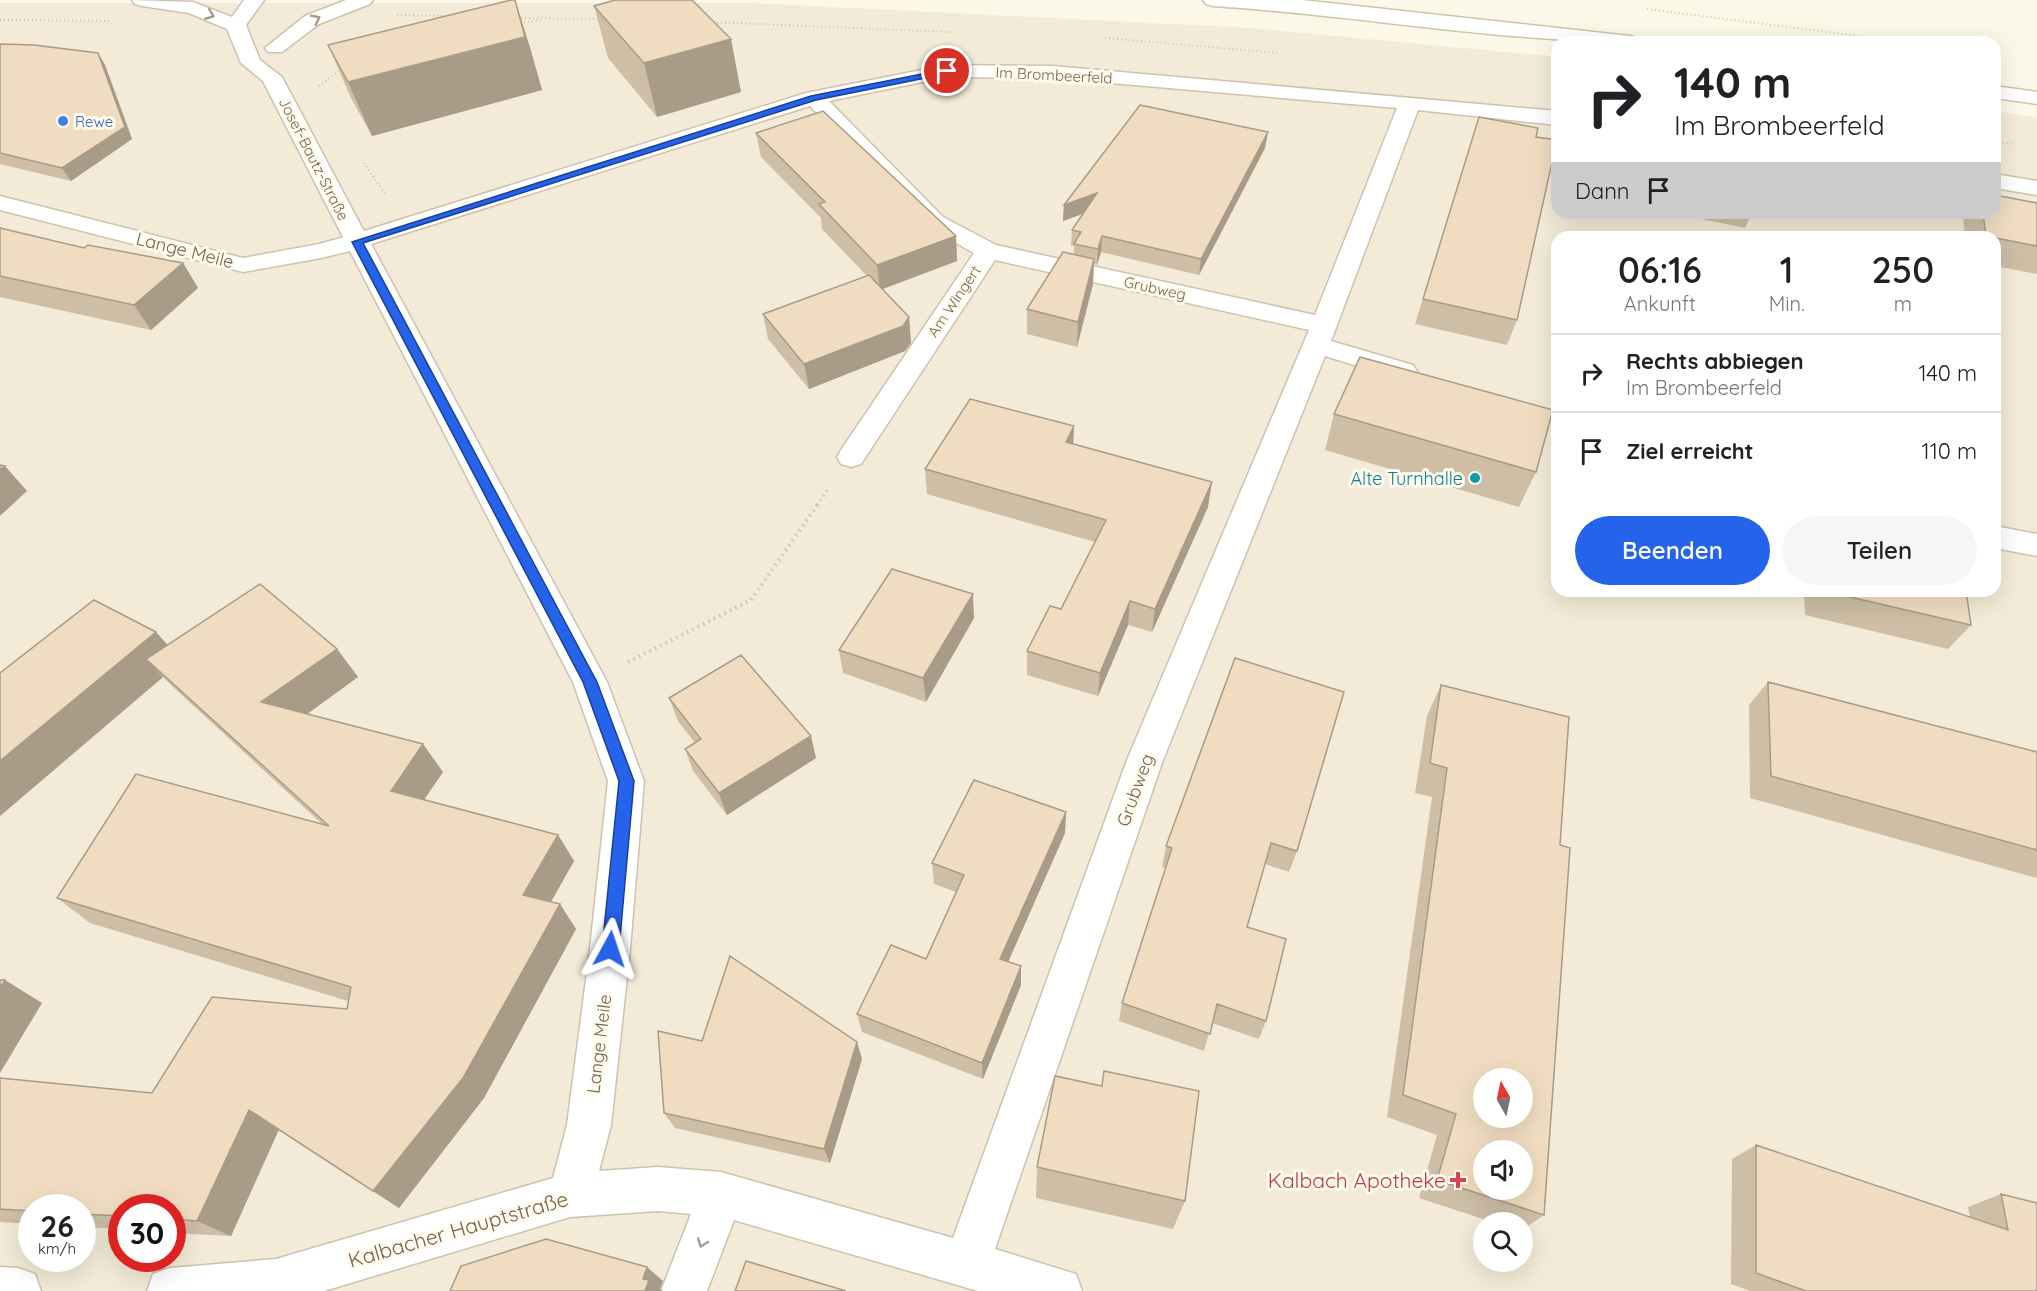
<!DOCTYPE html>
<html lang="de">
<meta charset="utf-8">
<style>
:root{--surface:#fff;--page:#f6f6f6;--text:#202124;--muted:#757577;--line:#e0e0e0;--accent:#2563eb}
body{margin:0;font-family:Quicksand,sans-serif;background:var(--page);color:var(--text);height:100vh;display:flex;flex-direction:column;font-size:22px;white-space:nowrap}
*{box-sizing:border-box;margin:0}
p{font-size:20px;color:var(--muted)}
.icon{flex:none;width:33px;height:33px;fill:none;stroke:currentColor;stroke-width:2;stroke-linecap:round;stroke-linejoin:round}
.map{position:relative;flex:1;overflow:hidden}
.side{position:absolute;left:1551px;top:231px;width:450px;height:366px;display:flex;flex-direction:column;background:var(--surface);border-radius:18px;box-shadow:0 6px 24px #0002}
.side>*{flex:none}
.banner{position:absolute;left:1551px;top:36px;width:450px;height:183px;border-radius:18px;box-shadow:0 6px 24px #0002;background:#fff;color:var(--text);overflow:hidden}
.needle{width:39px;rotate:351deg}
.fabs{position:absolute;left:1473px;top:1068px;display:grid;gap:12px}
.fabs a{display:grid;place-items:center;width:60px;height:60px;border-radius:50%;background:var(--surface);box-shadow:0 6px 24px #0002;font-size:30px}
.speed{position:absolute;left:18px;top:1194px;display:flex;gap:12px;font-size:30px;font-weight:700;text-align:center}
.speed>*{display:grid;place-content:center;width:78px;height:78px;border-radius:50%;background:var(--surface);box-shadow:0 6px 24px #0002;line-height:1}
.speed small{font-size:15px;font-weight:400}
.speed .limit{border:9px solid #d22;background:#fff;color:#111}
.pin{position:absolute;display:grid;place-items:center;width:51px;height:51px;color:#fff;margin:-26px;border:3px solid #fff;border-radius:50%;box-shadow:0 2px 6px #0007}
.me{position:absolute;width:66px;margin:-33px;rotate:5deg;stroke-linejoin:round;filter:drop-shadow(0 0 4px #0008)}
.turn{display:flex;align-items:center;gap:21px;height:126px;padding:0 24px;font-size:27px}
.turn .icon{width:78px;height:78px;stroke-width:2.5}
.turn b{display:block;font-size:42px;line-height:51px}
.then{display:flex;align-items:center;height:57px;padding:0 24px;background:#0003;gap:12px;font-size:22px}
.eta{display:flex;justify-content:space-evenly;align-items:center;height:102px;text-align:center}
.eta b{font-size:36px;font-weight:600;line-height:42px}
.primary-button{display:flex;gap:12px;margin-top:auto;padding:12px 24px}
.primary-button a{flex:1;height:69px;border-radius:36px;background:var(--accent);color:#fff;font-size:24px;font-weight:600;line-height:69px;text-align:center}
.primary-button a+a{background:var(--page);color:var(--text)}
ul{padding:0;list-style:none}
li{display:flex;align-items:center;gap:18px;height:78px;padding:0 24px;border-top:2px solid var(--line)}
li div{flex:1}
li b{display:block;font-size:22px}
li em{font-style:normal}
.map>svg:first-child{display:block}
.residential{fill:#f3ebd7;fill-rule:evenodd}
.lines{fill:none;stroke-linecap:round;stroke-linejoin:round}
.minor-casing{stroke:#cdc2ae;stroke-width:3}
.tertiary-casing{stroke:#cdc2ae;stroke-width:3}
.secondary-casing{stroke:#d0c3ac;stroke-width:3}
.path-far2{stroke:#d5c0a4;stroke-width:2;stroke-dasharray:1 3;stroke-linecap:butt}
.path-far1{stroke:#d5c0a4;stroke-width:3;stroke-dasharray:1.5 4;stroke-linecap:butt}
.path{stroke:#d5c0a4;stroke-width:4;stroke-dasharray:1.5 4.5;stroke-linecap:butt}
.minor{fill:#fff;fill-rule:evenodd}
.tertiary{fill:#fff;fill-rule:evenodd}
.secondary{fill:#fff;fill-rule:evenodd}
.wall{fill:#cebea6}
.shaded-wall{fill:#a89b87}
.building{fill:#f0ddc1;stroke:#a89b87;stroke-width:1.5;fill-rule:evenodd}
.oneway{stroke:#a59a8b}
.route{fill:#2563eb;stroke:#184099;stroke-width:1.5}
.shop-dot{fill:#3f7fe0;stroke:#fefbee;stroke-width:2}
.culture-dot{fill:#0f9aa8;stroke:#fefbee;stroke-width:2}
.health-dot{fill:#e0444e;stroke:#fefbee;stroke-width:2}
.labels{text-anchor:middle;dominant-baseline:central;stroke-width:6;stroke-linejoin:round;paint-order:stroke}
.far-street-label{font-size:15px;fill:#75634d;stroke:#fefbee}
.far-shop-label{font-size:15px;fill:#366cbe;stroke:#fefbee;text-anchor:start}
.street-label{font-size:18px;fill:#75634d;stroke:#fefbee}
.culture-label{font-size:18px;fill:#0d838f;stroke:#fefbee;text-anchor:end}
.near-health-label{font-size:21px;fill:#be3a42;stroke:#fefbee;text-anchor:end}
.near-street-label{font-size:21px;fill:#75634d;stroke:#fefbee}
</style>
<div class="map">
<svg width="2037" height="1291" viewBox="0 0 2037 1291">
<rect width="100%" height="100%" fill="#fcf8e8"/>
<path class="residential" d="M0 3H752L1251 28 1557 57V213H1995V111L2037 118V1291H0ZM1557 237H1995V591H1557ZM1484 1078H1522V1118H1484ZM1484 1150H1522V1190H1484ZM32 1208H82V1258H32ZM122 1208H172V1258H122ZM1484 1222H1522V1262H1484Z"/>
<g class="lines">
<g class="minor-casing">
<path id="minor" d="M947 65 1053 66 1557 111V125L1418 110 1331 341 1413 365 1417 371 1413 377 1403 380 1325 356 1163 760 995 1249 1076 1274 1082 1291H978L734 1220 707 1291H661L691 1214 658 1211 570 1217 324 1291H147L153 1274 170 1268 276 1259 553 1178 567 1125 590 949 608 781 573 682 350 251 321 258 243 272 0 210V196L243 258 319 244 348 236 806 93ZM947 77 1053 78 1397 108 1315 315 996 245 943 217 829 101ZM810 106 927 227 974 253 841 450 837 457 841 464 851 467 861 464 995 260 1309 330 1127 760 953 1238 721 1172 658 1167 599 1171 611 1125 630 949 644 781 607 682 371 244Z
M1995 174 2037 181V195L1995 188Z
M1995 526 2037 534V556L1995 548Z
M0 1267 18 1268 35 1274 41 1291H0Z"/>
</g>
<g class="tertiary-casing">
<path id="tertiary" d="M132 0 193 2 232 17 244 0H264L246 25 260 60 282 77 369 241 366 246 357 248 348 246 345 241 263 81 241 63 227 29 189 13 142 6 135 4Z
M346 0H373L370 4 319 24 282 52H268L265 48 305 16Z"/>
</g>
<g class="secondary-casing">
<path id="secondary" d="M1203 0H1302L1630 36 1637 38 1640 42C1497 42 1355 15 1213 6L1206 4Z
M1995 86 2037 92V104L1995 98Z"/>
</g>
<path class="path-far2" d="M1647 9 1906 42
M397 15 450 16
M517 18 600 19
M0 20 111 21
M709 22 951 32
M520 23 542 20
M1105 38 1280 53
M319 86 342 69
M1995 141 2012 144
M364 163 385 194"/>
<path class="path-far1" d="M817 505 829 488"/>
<path class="path" d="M628 662 751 600 818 504"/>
<use href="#minor" class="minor"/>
<use href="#tertiary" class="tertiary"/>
<use href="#secondary" class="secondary"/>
</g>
<path class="wall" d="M515 0 531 51 542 90 372 136 351 98 328 45Z
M594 6 741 92 657 117 608 58Z
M0 44 98 53 105 65 132 139 71 181 0 164Z
M1479 117 1536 137 1517 320 1507 345 1415 324Z
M756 133 956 236 957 261 882 289 909 317 911 343 905 351 809 389 768 339 763 314 867 276 822 229 821 218 761 157Z
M1265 148 1199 275 1101 252 1097 265 1094 264 1093 284 1077 347 1027 334V309L1074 255V246H1071L1072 230 1082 214 1063 221 1064 205Z
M2037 203V274L1995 266V237H1965L1963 217 1966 213H1995Z
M1672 213H1752L1745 228Z
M0 228 84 248 183 263 198 288 151 330 0 297Z
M1334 414 1536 472 1519 507 1325 450Z
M1074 444 1208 507 1152 632 1128 625 1098 696 1027 675V651L1061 609 1095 542 927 494 925 469Z
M1804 591H1966L1971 625 1948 649 1805 615Z
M974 618 926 702 843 673 839 650Z
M168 645 337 649 358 677 307 714 443 772 424 800 558 835 574 861 551 902 576 929 484 1098 399 1208 279 1130 231 1236 172 1233V1208H122V1229L82 1227V1208H32V1224L0 1222V1078L152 1093 347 1009 348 1001 90 923 57 898 322 824 173 687 163 677 0 816Z
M1235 658 1297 851 1289 872 1265 864 1247 927 1266 1021 1259 1039 1212 1023 1204 1051 1119 1021 1122 1003 1166 868 1162 867 1166 846Z
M1768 682 2037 752V878L1750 798 1749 705Z
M1441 685 1560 845 1544 1215 1522 1230V1222H1492L1419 1198 1437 1135 1387 1117 1432 797 1415 793 1427 716Z
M669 698 816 758 727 815 693 771 685 749 695 743 678 721Z
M1066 812 1065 833 1008 962 1021 966V985L983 1079 862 1032 857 1014 926 959 956 892 934 884 932 863Z
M702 1041 862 1059 830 1163 675 1128 664 1113Z
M1756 1145 1970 1217 1968 1207 2001 1194 2037 1291H1750L1731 1284 1732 1159Z
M1037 1167 1185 1201 1173 1229 1036 1198Z"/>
<path class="shaded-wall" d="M515 0 531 51 542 90 372 136 348 82Z
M731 39 741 92 657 117 644 63Z
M98 53 105 65 132 139 71 181 62 168Z
M1268 132 1265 148 1199 275 1201 259Z
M1097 193 1096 209 1063 221 1064 205Z
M956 236 957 261 880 290 877 265Z
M1102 236 1101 252 1097 265 1098 249Z
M1094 259 1093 284 1077 347 1078 322Z
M183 263 198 288 151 330 134 305Z
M909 317 911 343 905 351 809 389 804 364Z
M1074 426 1073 451 1066 442Z
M5 466 27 491 0 516V470Z
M1212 482 1208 507 1152 632 1155 609Z
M973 594 974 618 926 702 923 678Z
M1130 601 1128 625 1098 696 1100 673Z
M156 632 182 661 146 659 163 677 0 816V761Z
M337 649 358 677 285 730 261 702Z
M811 736 816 758 727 815 719 793Z
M423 744 443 772 412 817 391 791Z
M1066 812 1065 833 1001 978 1000 959Z
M558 835 574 861 541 919 523 895Z
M560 904 576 929 484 1098 399 1208 373 1191Z
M1021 966V985L983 1079 982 1063Z
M5 980 42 1003 0 1073V988Z
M857 1042 862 1059 830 1163 824 1149Z
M249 1110 279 1129 231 1236 197 1221Z
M647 1267 663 1281 660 1289 663 1291H645L643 1279Z"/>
<path class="building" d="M511 0H515L525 37 348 82 328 45Z
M615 0H692L731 39 644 63 594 6Z
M0 44 34 45 98 53 125 127 62 168 0 153Z
M1140 105 1268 132 1201 259 1102 236 1098 249 1074 244 1081 232 1072 230 1097 193 1064 205Z
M823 111 956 236 877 265 819 204 825 202 756 133Z
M1479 117 1538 128 1536 137 1557 140 1517 320 1423 299Z
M1995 195 2037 203V246L1986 236 1983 213H1995Z
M0 228 84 248 88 245 183 263 134 305 0 276Z
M1063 252 1094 259 1078 322 1027 309Z
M869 275 909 317 903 326 804 364 763 314Z
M1360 357 1553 410 1536 472 1334 414Z
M970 399 1074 426 1066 442 1212 482 1155 609 1130 601 1100 673 1027 651 1050 606 1061 609 1106 520 925 469Z
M0 465 5 466 0 470Z
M892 569 973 594 923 678 839 650Z
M260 584 337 649 261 702 423 744 391 791 558 835 523 895 560 904 463 1078 373 1191 249 1110 197 1221 172 1219V1208H122V1216L82 1214V1208H32V1211L0 1209V1078L152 1093 212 997 347 1009 351 987 57 898 136 774 329 826 146 659Z
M1824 591H1966L1971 625Z
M94 600 156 632 0 761V673Z
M741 655 811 736 719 793 685 749 701 739 669 698Z
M1235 658 1344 692 1297 851 1271 843 1247 927 1286 939 1266 1021 1217 1004 1210 1034 1122 1003 1172 848 1166 846Z
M1768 682 2037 752V850L1771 776Z
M1441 685 1569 717 1560 845 1570 848 1544 1215 1437 1180 1456 1114 1403 1095 1447 768 1430 763ZM1484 1078H1522V1118H1484ZM1484 1150H1522V1190H1484Z
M974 780 1066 812 1000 959 1021 966 982 1063 857 1014 891 945 926 959 964 875 932 863Z
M730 956 857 1042 824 1149 664 1113 658 1031 702 1041Z
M0 980H5L0 988Z
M1104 1071 1199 1091 1185 1201 1037 1167 1055 1076 1102 1086Z
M1756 1145 2008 1230 2001 1194 2037 1203V1291H1806L1756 1273Z
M546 1239 647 1267 643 1279 649 1280 645 1291H450L461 1266Z
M746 1261 846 1291H735Z"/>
<defs><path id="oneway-chevron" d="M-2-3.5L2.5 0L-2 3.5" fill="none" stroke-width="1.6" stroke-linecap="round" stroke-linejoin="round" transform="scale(1.5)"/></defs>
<g class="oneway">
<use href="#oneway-chevron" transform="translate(210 15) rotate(22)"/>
<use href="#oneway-chevron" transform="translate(316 19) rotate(-27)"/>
<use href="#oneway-chevron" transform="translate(702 1243) rotate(110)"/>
</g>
<path class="route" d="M947 69 951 71 950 73 816 100 363 243 597 682 634 781 619 949 616 954 610 956 605 954 602 949 619 781 583 682 352 242 811 96Z"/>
<circle class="shop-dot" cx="63" cy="121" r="6"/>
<circle class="culture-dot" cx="1475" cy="478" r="6"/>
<path class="health-dot" d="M1455 1171h6v6h6v6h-6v6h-6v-6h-6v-6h6z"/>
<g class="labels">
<g class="far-street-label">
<text transform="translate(1054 75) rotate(3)">Im Brombeerfeld</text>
<text transform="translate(314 159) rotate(63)">Josef-Bautz-Straße</text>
<text transform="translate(1155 288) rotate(12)">Grubweg</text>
<text transform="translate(954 301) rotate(-56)">Am Wingert</text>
</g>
<g class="far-shop-label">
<text x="75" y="121">Rewe</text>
</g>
<g class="street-label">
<text transform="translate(185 250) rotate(14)">Lange Meile</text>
<text transform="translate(1135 790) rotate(-70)">Grubweg</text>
<text transform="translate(599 1044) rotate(-83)">Lange Meile</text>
</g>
<g class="culture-label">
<text x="1463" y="478">Alte Turnhalle</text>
</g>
<g class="near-health-label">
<text x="1446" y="1180">Kalbach Apotheke</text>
</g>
<g class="near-street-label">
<text transform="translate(458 1229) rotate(-16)">Kalbacher Hauptstraße</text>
</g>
</g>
</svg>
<div class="fabs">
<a><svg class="needle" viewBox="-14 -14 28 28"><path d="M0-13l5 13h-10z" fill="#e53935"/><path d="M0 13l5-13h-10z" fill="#757577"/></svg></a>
<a><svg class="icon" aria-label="sound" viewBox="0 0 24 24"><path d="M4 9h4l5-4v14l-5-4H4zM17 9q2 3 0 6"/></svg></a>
<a><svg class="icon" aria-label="search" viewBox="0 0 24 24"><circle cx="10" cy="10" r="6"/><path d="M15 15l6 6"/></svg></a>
</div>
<div class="speed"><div>26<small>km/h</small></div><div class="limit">30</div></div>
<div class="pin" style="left:947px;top:71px;background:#d93025"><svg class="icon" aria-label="arrive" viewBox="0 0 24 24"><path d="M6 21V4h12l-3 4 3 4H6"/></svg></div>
<svg class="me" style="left:610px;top:949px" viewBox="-20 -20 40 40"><path d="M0-17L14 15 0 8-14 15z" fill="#2563eb" stroke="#fff" stroke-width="4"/></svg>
<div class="banner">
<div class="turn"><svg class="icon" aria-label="right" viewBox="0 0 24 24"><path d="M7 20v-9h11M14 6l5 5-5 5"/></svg><div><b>140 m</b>Im Brombeerfeld</div></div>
<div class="then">Dann<svg class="icon" aria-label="arrive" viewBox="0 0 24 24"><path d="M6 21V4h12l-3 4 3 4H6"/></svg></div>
</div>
<section class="side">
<div class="eta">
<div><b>06:16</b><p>Ankunft</p></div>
<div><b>1</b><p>Min.</p></div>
<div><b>250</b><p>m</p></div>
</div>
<ul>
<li><svg class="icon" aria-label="right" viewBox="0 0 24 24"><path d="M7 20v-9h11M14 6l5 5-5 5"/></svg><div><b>Rechts abbiegen</b><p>Im Brombeerfeld</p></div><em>140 m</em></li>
<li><svg class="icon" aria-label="arrive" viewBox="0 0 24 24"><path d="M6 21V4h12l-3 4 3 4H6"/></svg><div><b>Ziel erreicht</b></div><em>110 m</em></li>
</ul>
<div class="primary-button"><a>Beenden</a><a>Teilen</a></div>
</section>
</div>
